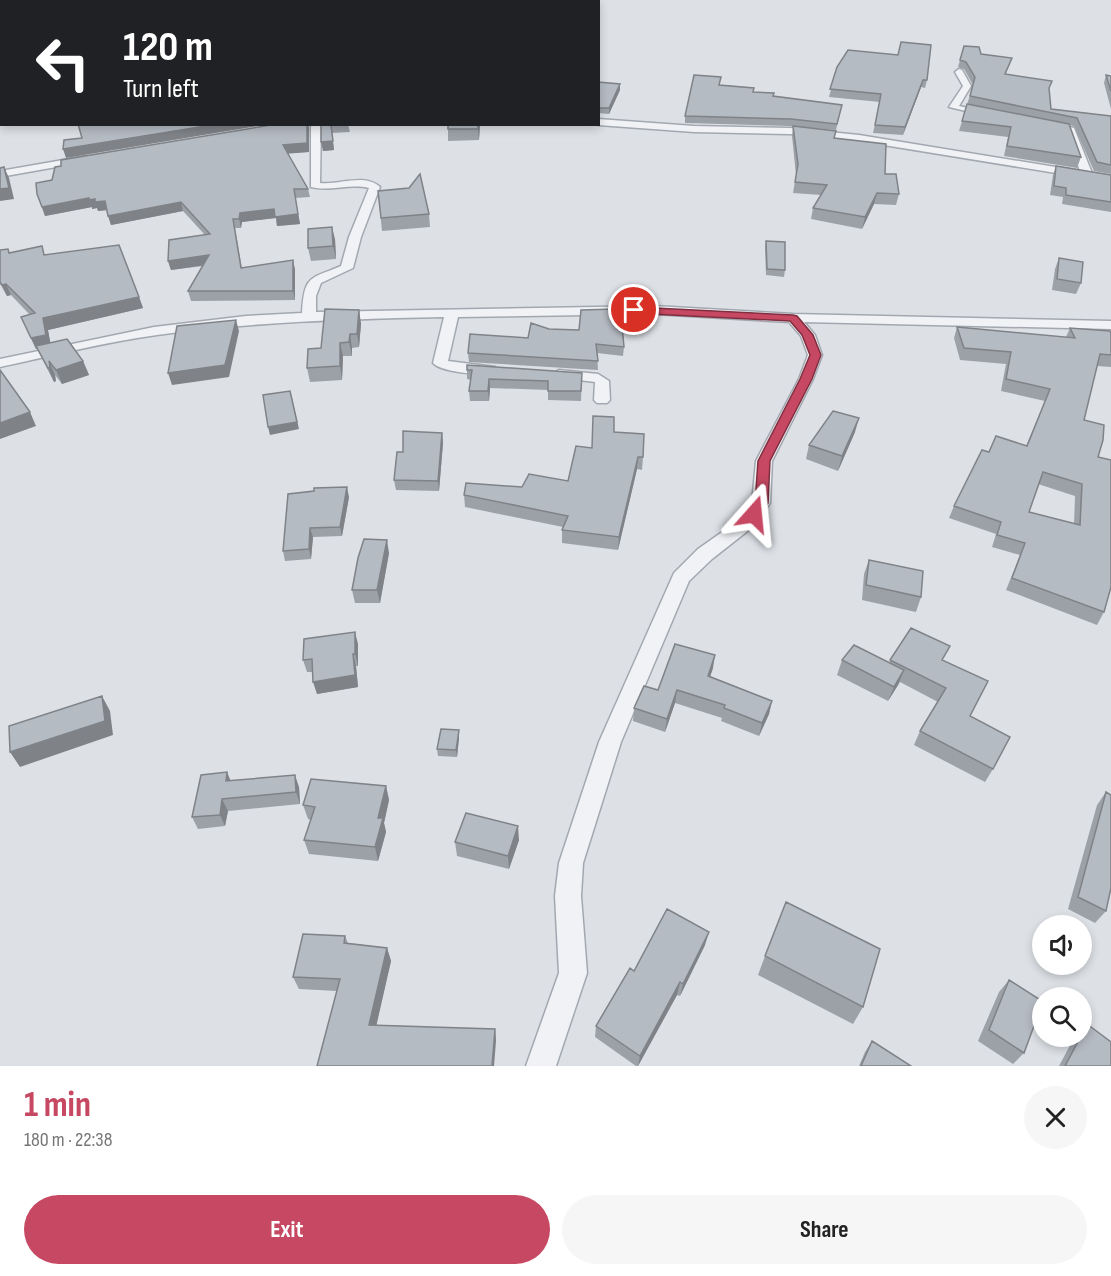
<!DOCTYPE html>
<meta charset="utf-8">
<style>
:root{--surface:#fff;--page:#f6f6f6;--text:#222;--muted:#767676;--accent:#c64862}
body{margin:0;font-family:"Sofia Sans Condensed",sans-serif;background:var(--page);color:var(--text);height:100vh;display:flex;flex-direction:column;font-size:22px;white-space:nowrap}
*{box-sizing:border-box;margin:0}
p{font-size:20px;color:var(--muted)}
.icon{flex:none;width:33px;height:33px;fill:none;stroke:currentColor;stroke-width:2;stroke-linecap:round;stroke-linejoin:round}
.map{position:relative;height:1066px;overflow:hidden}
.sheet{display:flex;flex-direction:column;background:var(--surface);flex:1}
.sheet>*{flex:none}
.hud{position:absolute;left:0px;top:0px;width:600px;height:126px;box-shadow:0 3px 9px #0003;background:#202124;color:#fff;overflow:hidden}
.fabs{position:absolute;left:1032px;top:915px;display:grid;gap:12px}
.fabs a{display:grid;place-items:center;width:60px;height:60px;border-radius:50%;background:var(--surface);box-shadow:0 3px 9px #0003;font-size:30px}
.pin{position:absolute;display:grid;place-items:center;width:51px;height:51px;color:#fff;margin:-26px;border:3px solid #fff;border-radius:50%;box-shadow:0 2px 6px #0007}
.me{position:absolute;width:66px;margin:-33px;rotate:18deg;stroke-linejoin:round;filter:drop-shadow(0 0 4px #0008)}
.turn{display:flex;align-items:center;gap:21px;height:126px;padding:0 24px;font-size:27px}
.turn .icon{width:78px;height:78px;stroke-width:2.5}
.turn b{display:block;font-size:42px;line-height:51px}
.round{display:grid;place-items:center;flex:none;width:63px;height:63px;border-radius:32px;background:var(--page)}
.headline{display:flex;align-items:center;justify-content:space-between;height:102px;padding:0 24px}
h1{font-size:36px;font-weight:700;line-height:45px;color:var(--accent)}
.cta{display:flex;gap:12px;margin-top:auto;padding:12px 24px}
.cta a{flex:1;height:69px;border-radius:36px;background:var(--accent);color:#fff;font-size:24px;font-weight:700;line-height:69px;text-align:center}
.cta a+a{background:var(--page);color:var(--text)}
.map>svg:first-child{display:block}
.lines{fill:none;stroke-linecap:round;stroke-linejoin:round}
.street-casing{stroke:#a3a8b0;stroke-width:3}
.street{fill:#f0f2f5;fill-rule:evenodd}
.wall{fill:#9ca1a8;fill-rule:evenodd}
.shaded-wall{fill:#7f8388}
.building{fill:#b5bbc3;stroke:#7f8388;stroke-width:1.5;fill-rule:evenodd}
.route{fill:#c64862;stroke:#812f40;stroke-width:1.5}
</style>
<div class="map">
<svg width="1111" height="1066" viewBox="0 0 1111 1066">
<rect width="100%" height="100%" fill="#dde1e6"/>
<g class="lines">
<g class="street-casing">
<path id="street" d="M959 69 962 70 971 86 959 106 991 113V117L949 107 963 86 955 72Z
M598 119 694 126 790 128 859 135 1080 171 1067 132 1044 126 1042 124 1047 121 1074 128 1092 173 1111 176V182L859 141 790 134 694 132 598 125Z
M311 124H321L320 183C340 185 364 173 380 187L361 237 353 268 321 283 316 296V312L654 306 793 314 1111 321V329L804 322 815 335 822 355 813 379 772 461 770 503 754 526 712 559 689 581 621 742 583 863 581 896 587 973 556 1066H526L559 973 555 896 559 863 599 742 674 573 698 549 742 518 752 503 756 461 799 379 808 355 801 336 789 322 654 314 458 317 448 361 495 367 497 370C489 378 441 372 433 363L444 317C348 319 252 322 157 335 104 342 52 356 0 367V359L154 327 246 316 302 313C304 274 311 279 341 266L349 237 369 188C350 183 331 192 311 187Z
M86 156 90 157V161L0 177V171Z
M559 370 598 374 609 381 610 400 607 403H597L594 400 595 382 554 377 552 374Z"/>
</g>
<use href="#street" class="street"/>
</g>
<path class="wall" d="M964 46 981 54 1006 74 1049 89 1051 109 1111 116V174L1094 171 1074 126 1069 125 1081 157 1077 168 1004 156 1008 137 959 131 973 85 964 69 958 67Z
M837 67 927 80 925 88 921 87 903 135 873 133 880 102 829 97Z
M1106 75 1111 76V109L1104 83Z
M598 82 620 90 609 114 598 113Z
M720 85 754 88V92L773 96 842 105 836 130 790 126 685 123V116Z
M277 124H308L309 152 287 153 308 189 310 197 295 198 300 224 277 226 276 218 242 222 241 228H235L242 268 293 260 295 270V300L191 301 188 291 203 266 171 270 168 261 205 235 183 211 111 225 107 210 98 211 97 208 92 209V207L45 216 37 194 52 180Z
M321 124H348L350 132 332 133 334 150 323 151Z
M480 124 479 140 448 141V129Z
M793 126 834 138 885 174 899 194 896 205 874 204 862 229 811 219 813 208 821 195 793 193 796 175 792 136Z
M1056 166 1111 175V212L1062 204 1063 197 1050 195 1053 175Z
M378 191 429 214 430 227 382 231Z
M335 239 336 259 311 261 308 248Z
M766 241 785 270 784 277 766 275 765 247Z
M0 250 10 253 46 255 139 297 143 308 48 330 50 343 83 361 89 375 62 384 55 375 56 381 54 382 37 349H36L26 328 30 315 11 295 7 296 0 284Z
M1059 258 1081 283 1076 294 1052 290 1055 269Z
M359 310 361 324 359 347 352 348V356H343L342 380 310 382 307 368 321 348Z
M957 327 1066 337 1070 328 1111 334V367L1097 366 1084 420 1098 457 1104 612 1097 625 1006 590 1020 555 992 547 996 534 949 518 954 506 989 452 1026 446 1045 401 1001 391 1006 364 960 360 954 338ZM1038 484 1075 496 1074 524 1029 512Z
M549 329 579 330 624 347 623 356 597 353 598 370 469 362 468 353 528 338Z
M467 370 582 373 581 401 548 400V390L490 388 489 401H470L469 391 471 380 467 379Z
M614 432 643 457 642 470 637 469 618 550 562 543V530L563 527 465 507 464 495 568 481 592 448Z
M855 432 838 471 806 459 809 445Z
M442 433 443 443 439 491 396 490 394 480 403 452Z
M349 497 342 536 313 537 311 559 285 561 283 551Z
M389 553 380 603H355L352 590Z
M869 560 921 597 916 612 862 600 864 574Z
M358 644V666H356L358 687 317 694 313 672H307L303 660Z
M842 660 889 663 890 660H943L970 716 993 769 985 782 914 745 920 731 938 702 900 682 888 701 837 675Z
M713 668 710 676 772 701 769 714 759 736 721 721 722 718 675 703 665 732 633 721 634 708 658 690Z
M459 730V738L457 757 438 756 437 749Z
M231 780 299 787 300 804 228 811 225 826 198 829 192 817Z
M386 786 389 800 384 823 386 832 378 861 309 854 304 840 311 820 308 819 303 805Z
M1106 792V911L1095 923 1068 909 1097 805Z
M519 840 509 869 457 856 455 842Z
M345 936 348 943 387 948 391 961 376 1025 495 1029 496 1041 317 1066 337 991 299 989 293 977Z
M705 945 680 996 677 995 638 1066H636L595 1037 596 1026 634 971Z
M765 956 863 1007 853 1024 758 975Z
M1009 980 1024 1053 1013 1064 978 1041 999 992Z
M1087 1024 1111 1066H1059L1075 1036H1082V1030Z
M872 1041 911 1066H859L865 1052Z"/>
<path class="shaded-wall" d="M0 78H2V86H0Z
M923 80 921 87 903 135 905 127Z
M620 84V90L609 114V108Z
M218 124H269L66 158 63 149Z
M307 124H308L309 128V152L284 154 283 145Z
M478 124H480L479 140 478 129Z
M331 125 334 150 323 151 321 142Z
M4 167 9 178 14 199 0 201V189Z
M294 189 300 224 277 226 276 218 242 222 241 228 239 219 240 213Z
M877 193 874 204 862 229 865 217Z
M89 198 105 201 108 210 98 211 97 208 92 209V207L45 216 42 207Z
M181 202 183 211 111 225 108 216Z
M332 227 335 239 336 259 333 246Z
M209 255 212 264 171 270 168 261Z
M293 260 295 270V300L293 291Z
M6 284 11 295 7 296 2 285Z
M139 297 143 308 48 330 51 346 36 349 31 338 43 318Z
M359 310 361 324 359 347 357 334Z
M236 320 239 331 229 377 172 385 168 373Z
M350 334 352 348V356L349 342Z
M340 343 343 356 342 380 340 366Z
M49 361 55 375 56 381 54 382 48 368Z
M83 361 89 375 62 384 56 370Z
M489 379 490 388 489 401 488 391Z
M292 398 299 429 270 435 268 427Z
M30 412 36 426 0 439V423Z
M859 418 855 432 838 471 842 456Z
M442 433 443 443 439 491 438 481Z
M638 457 637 469 618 550 619 537Z
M347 487 349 497 342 536 340 527Z
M310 528 313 537 311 559 309 549Z
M387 540 389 553 380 603 377 590Z
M355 632 358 644V666L355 654Z
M353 654 356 666 358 687 317 694 313 682Z
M715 655 713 668 706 689 708 676Z
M904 670 898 685 888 701 894 687Z
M677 690 675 703 665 732 667 719Z
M102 696 110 711 113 735 20 767 10 752Z
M772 701 769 714 759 736 762 723Z
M459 730V738L457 757 456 750Z
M227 772 232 784 226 781Z
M295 775 299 787 300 804 296 792Z
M386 786 389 800 384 823 386 832 378 861 375 847 378 818Z
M222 799 228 811 225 826 220 815Z
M518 826 519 840 509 869 508 856Z
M709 932 705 945 680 996 683 984Z
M387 948 391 961 374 1036 369 1025Z
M680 982 677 995 638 1066 640 1056Z
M495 1029 496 1041 494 1066H492Z"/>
<path class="building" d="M901 42 931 45 927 80H923L905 127 875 125 881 94 830 89 837 67 848 50 898 55Z
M964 46 979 47 981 54 1012 58 1005 74 1052 81 1049 88 1051 109 1111 116V165L1097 162 1077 118 970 96 975 77 966 62 960 60Z
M0 59H2V78H0Z
M694 75 721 77 719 85 754 88 753 92 774 93 773 96 842 105 837 124 791 119 685 116Z
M1106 75 1111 76V91Z
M598 82 620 84 609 108H598Z
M967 104 1069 124 1081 157 1007 146 1011 127 962 121Z
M78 124H218L63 149 64 140 82 138Z
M277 124H307V143L283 145 308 189H294L298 214 275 217 274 209 240 213 239 219H233L241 268 293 260V291H188L209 255 168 261 169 240 210 234 181 202 108 216 105 201 95 202V199L89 200V198L42 207 37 194 36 183 52 180 55 167 61 166V160Z
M321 124H336L331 125 333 141 321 142Z
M448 124H478V129H448Z
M793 126 836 131 834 138 886 144 885 174H896L899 194 877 193 865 217 813 208 827 185 795 182 798 164Z
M1056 166 1111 175V202L1066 195V188L1054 186Z
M4 167 9 188 0 189V168Z
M420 174 429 214 381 218 378 191 409 188Z
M332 227 333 246 308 248V229Z
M766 241 785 242V270L767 269Z
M119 245 139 297 43 318 46 335 31 338 21 317 35 313 6 284 2 285 0 282V250L8 249 9 253 42 246 44 255Z
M1059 258 1083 262 1081 283 1057 279Z
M325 309 359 310 357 334H350L349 342 340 343V366L307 368 308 349 321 348Z
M616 309 621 315 624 347 596 344 598 361 468 353 470 334 528 338 531 323 549 329 579 330 581 310Z
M236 320 225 365 168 373 177 326Z
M957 327 1075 338 1070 328 1110 331 1111 334V355L1100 354 1084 420 1104 425 1103 440 1098 457 1111 460V587L1104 612 1012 578 1025 543 997 535 1001 522 954 506 982 450 989 452 996 436 1027 446 1050 389 1006 379 1011 352 964 348ZM1043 472 1082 484 1080 525 1029 512Z
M67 339 83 361 56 370 49 361 50 367 48 368 36 346Z
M467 365 582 373 581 391H548V381L489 379 488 391H469L472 370H467Z
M0 370 30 412 0 423Z
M290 391 297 422 268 427 263 395Z
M833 411 859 418 842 456 809 445Z
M593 416 614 417V432L644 434 643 457H638L619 537 562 530 568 516 464 495 466 483 522 487 529 474 568 481 576 446 592 448Z
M403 431 442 433 438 481 394 480 397 452H403Z
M347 487 340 527 310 528 309 549 283 551 288 494 314 491V488Z
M364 539 387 540 377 590H352L358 558Z
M869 560 923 571 921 597 866 585Z
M911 628 950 646 942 660 988 681 970 716 1010 737 993 769 920 731 946 688 890 660Z
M355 632V654H353L355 675 313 682 312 659 303 660 304 639Z
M675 644 715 655 708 676 772 701 762 723 724 708 725 705 677 690 667 719 634 708 644 686 658 690Z
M854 645 904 670 894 687 842 660Z
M102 696 105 721 10 752 9 726Z
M441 729 459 730 456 750 437 749Z
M227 772 226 781 295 775 296 792 222 799 220 815 192 817 201 775Z
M311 779 386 786 378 818H383L375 847 304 840 315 807 303 805Z
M1106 792 1111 795V888L1106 911 1078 897Z
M466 813 518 826 508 856 455 842Z
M786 902 880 949 863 1007 765 956Z
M667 909 709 932 683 984 680 982 640 1056 596 1026 630 968 634 971Z
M303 934 345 936 344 943 387 948 369 1025 495 1029 492 1066H317L340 979 293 977Z
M1009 980 1042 1001V1004L1024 1053 989 1030Z
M1087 1024 1111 1042V1066H1065L1081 1036H1082Z
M872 1041 911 1066H861Z"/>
<path class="route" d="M634 307 793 315 797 316 813 335 821 355 812 379 770 461 768 503 758 517 754 519 747 514 755 503 758 461 800 379 810 355 802 335 790 321 631 313V308Z"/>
</svg>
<div class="fabs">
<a><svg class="icon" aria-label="sound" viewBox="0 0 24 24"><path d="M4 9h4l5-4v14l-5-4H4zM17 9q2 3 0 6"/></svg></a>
<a><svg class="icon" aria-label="search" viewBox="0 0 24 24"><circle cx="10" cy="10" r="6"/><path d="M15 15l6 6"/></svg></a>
</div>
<div class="pin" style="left:634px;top:310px;background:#d93025"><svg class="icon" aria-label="arrive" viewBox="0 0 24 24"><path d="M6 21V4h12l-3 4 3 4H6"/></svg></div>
<svg class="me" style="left:754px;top:514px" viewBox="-20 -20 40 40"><path d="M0-17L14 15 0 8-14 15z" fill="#c64862" stroke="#fff" stroke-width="4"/></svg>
<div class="hud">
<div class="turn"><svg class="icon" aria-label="left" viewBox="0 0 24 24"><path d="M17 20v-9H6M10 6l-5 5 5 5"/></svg><div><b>120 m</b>Turn left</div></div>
</div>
</div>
<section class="sheet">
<div class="headline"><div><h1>1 min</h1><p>180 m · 22:38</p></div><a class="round"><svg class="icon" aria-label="close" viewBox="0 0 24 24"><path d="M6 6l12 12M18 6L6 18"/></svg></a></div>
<div class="cta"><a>Exit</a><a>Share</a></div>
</section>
